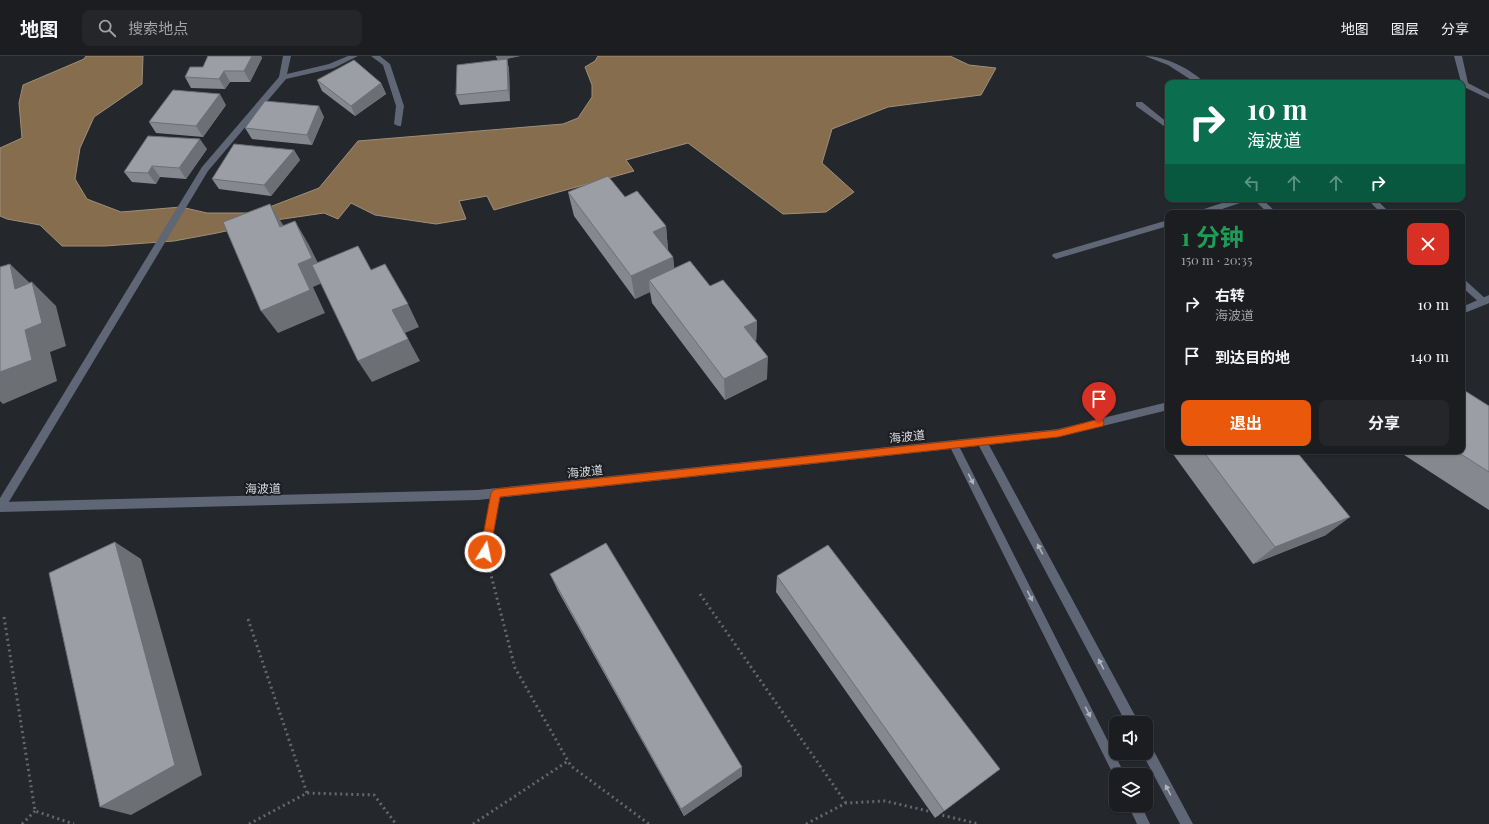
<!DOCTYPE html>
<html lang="zh">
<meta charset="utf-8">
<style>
:root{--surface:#1b1d21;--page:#24262a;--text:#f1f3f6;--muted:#a0a2a5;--line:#393b3f;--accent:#ea580c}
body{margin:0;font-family:"Playfair Display","Noto Sans SC",serif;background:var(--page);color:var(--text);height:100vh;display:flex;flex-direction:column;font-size:15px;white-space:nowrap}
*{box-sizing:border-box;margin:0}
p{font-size:13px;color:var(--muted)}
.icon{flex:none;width:22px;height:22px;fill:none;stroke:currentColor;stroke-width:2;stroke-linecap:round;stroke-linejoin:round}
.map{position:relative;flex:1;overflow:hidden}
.side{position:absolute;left:1165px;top:154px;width:300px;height:244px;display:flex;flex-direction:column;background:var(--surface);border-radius:8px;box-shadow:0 1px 3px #0004,0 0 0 1px var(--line)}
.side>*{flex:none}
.guide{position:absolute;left:1165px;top:24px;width:300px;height:122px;border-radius:8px;box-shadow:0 1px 3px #0004,0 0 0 1px var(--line);background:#0b6e4f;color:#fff;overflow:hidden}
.buttons{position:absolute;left:1109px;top:660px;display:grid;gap:8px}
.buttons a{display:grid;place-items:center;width:44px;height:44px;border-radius:8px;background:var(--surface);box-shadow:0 1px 3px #0004,0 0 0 1px var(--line);font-size:20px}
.pin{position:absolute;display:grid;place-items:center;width:34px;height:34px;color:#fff;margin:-41px -17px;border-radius:50% 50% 50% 0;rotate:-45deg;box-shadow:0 0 4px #0007}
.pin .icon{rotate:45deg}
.me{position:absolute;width:44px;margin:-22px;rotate:10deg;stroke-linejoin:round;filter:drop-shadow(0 0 3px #0008)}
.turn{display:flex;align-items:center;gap:14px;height:84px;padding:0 16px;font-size:18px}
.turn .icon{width:52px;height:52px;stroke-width:2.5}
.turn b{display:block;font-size:28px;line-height:34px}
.lanes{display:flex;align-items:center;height:38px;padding:0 16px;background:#0003;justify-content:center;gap:20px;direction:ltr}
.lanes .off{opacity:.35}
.round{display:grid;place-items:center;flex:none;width:42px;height:42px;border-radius:8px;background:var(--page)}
.headline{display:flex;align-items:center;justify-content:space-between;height:68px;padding:0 16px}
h1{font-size:24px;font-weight:700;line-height:30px;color:#1e9e55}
.primary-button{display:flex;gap:8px;margin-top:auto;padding:8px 16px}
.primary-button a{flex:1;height:46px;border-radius:8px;background:var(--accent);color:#fff;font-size:16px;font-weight:700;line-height:46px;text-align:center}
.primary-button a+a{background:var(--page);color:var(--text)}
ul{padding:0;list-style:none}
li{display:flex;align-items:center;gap:12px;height:52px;padding:0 16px}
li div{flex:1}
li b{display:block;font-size:15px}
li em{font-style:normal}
header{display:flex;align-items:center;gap:24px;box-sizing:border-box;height:56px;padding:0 20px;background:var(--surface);border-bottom:1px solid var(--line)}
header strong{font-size:19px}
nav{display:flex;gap:22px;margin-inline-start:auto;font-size:14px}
.search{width:280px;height:36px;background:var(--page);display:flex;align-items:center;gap:10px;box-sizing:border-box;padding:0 14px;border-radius:8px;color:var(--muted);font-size:15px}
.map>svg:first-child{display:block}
.water{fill:#856d4d;stroke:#9f8f79}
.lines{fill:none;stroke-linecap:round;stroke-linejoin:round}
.path{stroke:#64676b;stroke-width:3;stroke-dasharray:2 3.5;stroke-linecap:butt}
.minor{fill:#5f6675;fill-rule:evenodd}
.tertiary{fill:#5f6675;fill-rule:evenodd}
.wall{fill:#85888e}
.shaded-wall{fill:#6c6f74}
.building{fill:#9b9ea5;stroke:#6c6f74}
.oneway{fill:#b0b3bb}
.route{fill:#ea580c;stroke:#983908}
.labels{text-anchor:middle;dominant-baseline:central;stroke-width:4;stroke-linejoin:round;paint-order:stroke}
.street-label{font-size:12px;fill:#dbdde1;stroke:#1b1d22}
</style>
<header>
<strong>地图</strong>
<div class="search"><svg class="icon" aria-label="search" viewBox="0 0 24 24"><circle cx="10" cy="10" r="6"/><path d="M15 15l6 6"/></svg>搜索地点</div>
<nav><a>地图</a><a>图层</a><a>分享</a></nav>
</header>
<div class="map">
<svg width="1489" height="768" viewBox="0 0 1489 768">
<rect width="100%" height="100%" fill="#24272c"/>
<path class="water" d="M86 0H143L142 28 94 61 80 92 75 123 87 143 121 156 181 151 207 157H254L319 132 358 85 563 68 578 62 592 41V29L585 11 595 5 598 0H950L969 9 996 12 981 39 888 51 832 73 822 107 854 136 826 156 783 158 688 87 626 104 634 115 494 154 487 140 459 145 466 163 436 168 375 159 351 147 338 163 324 157 276 164 217 177 174 185 105 190H62L40 169 7 163 0 160V92L22 82 19 47 23 29 84 3Z"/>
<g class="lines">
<path class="path" d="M490 515 515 612 571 710 649 768
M700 538 846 747
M4 561 35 755 74 768
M248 563 307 737
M937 758 979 768
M22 768 35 755
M249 768 307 737 374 739 396 768
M473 768 568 705
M806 768 846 747 885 745 932 756"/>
<path class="minor" d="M283 0H291L287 18 329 8 348 0H358L334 12 286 23 208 115 4 454 0 456V442L202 111 279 21Z
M371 0H380L390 8 404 50 401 70H398L394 68 396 50 383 9Z
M1145 0C1165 0 1191 13 1205 27H1196L1168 9Z
M1454 0H1462L1468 27 1489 38V43L1462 30Z
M1428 24 1448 25 1452 27H1426Z
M1136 46H1142L1168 67V73L1136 50Z
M1234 143H1247L1246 145 1210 157H1197L1198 155Z
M1253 143H1262L1277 157H1268Z
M1367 143H1376L1390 157H1381Z
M1168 164V170L1056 203 1052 200 1053 198Z
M1462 223 1465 224 1487 244 1488 246 1487 248H1481L1462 231Z
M496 432 500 434 501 437 490 496 489 500 485 501 481 500 480 496 491 437 492 434Z"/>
<path class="tertiary" d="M1489 239V247L1487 248 1462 258V251Z
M1168 346V354L1058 381 989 389 1139 667H1126L979 390 960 392 1123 715 1125 719H1116V724L951 393 478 444 0 456V446L478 434 1058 373Z
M1146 686 1150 688 1193 768H1180L1142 697H1146Z
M1128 749H1141L1150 768H1137Z"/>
</g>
<path class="wall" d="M208 0H261L262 2 250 26H230L225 33 191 32 185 21 203 11Z
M496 0H520L499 4 507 3 509 14 510 45 460 49 456 39 498 4Z
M317 24 381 27 386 38 355 60 322 35Z
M226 49 203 81 156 77 149 66Z
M324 61 312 89 252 83 245 72Z
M207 93 186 123 160 121 156 128 132 126 124 116Z
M294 94 300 104 271 140 219 133 212 123Z
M568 136 625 141 666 170 668 194 673 201 674 212 710 230 757 265 756 287 767 323 725 344 652 247 650 236 635 243 574 160Z
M1489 350V454L1398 395H1462Z
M1176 395H1296L1326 479 1253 508 1173 398Z
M550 518 742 720 684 760 558 535Z
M777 520 1000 713 935 762 776 536Z"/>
<path class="shaded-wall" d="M252 0H261L262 2 250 26 244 15Z
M496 0H520L498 5Z
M507 3 509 14 510 45 508 34Z
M224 15 230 26 225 33 219 23Z
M381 27 386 38 355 60 351 50Z
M220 38 226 49 203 81 196 70Z
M319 50 324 61 312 89 307 79Z
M200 83 207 93 186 123 179 112Z
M294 94 300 104 271 140 264 129Z
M152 110 160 121 156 128 148 117Z
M270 148 285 172 280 171Z
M295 165 309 189 327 225 313 231 325 257 278 277 261 255 298 208Z
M666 170 668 194 656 200 653 176Z
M673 201 676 225 649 224 650 236 635 243 631 220Z
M10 208 33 230 32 226 56 250 66 290 50 296 57 325 3 348 0 345V316Z
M408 248 419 271 405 277 420 305 372 326 358 305 392 254Z
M757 265 756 287 744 271Z
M768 301 767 323 725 344 724 323Z
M1350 461 1326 479 1253 508 1275 491Z
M115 486 141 503 202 719 131 759 100 751Z
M742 711V720L684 760 681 753Z"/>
<path class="building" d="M208 0H252L244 15H224L219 23 185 21 190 11H203Z
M507 3 508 34 456 39 457 9Z
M354 4 381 27 351 50 317 24Z
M173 34 220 38 196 70 149 66Z
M265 45 319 50 307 79 245 72Z
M148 80 200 83 179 112 152 110 148 117 124 116Z
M234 88 294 94 264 129 212 123Z
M608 120 625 141 637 135 666 170 653 176 673 201 631 220 568 136Z
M270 148 280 171 295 165 312 202 298 208 310 234 261 255 223 166Z
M358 190 371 214 385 208 408 248 392 254 408 283 358 305 312 209Z
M690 205 710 230 723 224 757 265 744 271 768 301 724 323 649 224Z
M10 208 15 233 32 226 42 267 25 274 32 304 0 316V211Z
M1462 333 1489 350V416L1456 395H1462Z
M1203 395H1296L1350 461 1275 491Z
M115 486 175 709 100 751 49 517Z
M606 487 742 711 681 753 550 518Z
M828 489 1000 713 944 755 777 520Z"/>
<defs><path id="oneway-solid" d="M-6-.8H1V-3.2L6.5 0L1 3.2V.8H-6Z"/></defs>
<g class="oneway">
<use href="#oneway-solid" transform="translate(971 423) rotate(63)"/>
<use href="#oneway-solid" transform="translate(1040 493) rotate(-118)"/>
<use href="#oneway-solid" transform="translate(1030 540) rotate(63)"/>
<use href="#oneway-solid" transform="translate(1101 608) rotate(-118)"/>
<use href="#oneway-solid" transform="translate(1088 656) rotate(63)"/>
<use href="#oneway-solid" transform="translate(1168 734) rotate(-118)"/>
</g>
<path class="route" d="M1099 363 1103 364 1104 367 1103 370 1058 381 500 441 490 496 489 499 485 500 482 499 480 496 491 437 493 434 496 433 1058 374Z"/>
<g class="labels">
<g class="street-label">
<text transform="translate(907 380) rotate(-6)">海波道</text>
<text transform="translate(585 415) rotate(-6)">海波道</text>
<text transform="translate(263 432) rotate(-1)">海波道</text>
</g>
</g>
</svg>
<div class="buttons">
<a><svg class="icon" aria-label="sound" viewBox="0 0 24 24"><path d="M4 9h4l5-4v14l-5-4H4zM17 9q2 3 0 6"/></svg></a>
<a><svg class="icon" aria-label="layers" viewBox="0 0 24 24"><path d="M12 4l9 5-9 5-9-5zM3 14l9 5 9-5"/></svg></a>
</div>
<div class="pin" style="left:1099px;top:367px;background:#d93025"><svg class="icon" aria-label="arrive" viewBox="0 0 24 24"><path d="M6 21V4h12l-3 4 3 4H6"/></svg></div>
<svg class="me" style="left:485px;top:496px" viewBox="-20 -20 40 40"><circle r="17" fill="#ea580c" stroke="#fff" stroke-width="3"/><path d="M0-11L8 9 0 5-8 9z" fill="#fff"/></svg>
<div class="guide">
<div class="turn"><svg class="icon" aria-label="right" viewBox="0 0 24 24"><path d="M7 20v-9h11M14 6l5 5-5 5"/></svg><div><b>10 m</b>海波道</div></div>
<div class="lanes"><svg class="icon off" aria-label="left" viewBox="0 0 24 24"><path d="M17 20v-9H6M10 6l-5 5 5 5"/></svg><svg class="icon off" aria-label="ahead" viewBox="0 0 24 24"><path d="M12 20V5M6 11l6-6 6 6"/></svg><svg class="icon off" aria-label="ahead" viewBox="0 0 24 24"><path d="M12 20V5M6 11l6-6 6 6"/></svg><svg class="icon" aria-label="right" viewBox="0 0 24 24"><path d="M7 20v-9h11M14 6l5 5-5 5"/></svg></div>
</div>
<section class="side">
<div class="headline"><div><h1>1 分钟</h1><p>150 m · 20:35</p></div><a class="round" style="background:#d93025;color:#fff"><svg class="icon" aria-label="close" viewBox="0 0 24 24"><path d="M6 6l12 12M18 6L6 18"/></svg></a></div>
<ul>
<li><svg class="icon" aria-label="right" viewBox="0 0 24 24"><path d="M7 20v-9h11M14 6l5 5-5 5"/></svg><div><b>右转</b><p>海波道</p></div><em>10 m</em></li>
<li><svg class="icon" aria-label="arrive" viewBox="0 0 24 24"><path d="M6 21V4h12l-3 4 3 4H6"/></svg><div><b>到达目的地</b></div><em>140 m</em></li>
</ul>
<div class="primary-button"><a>退出</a><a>分享</a></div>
</section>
</div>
